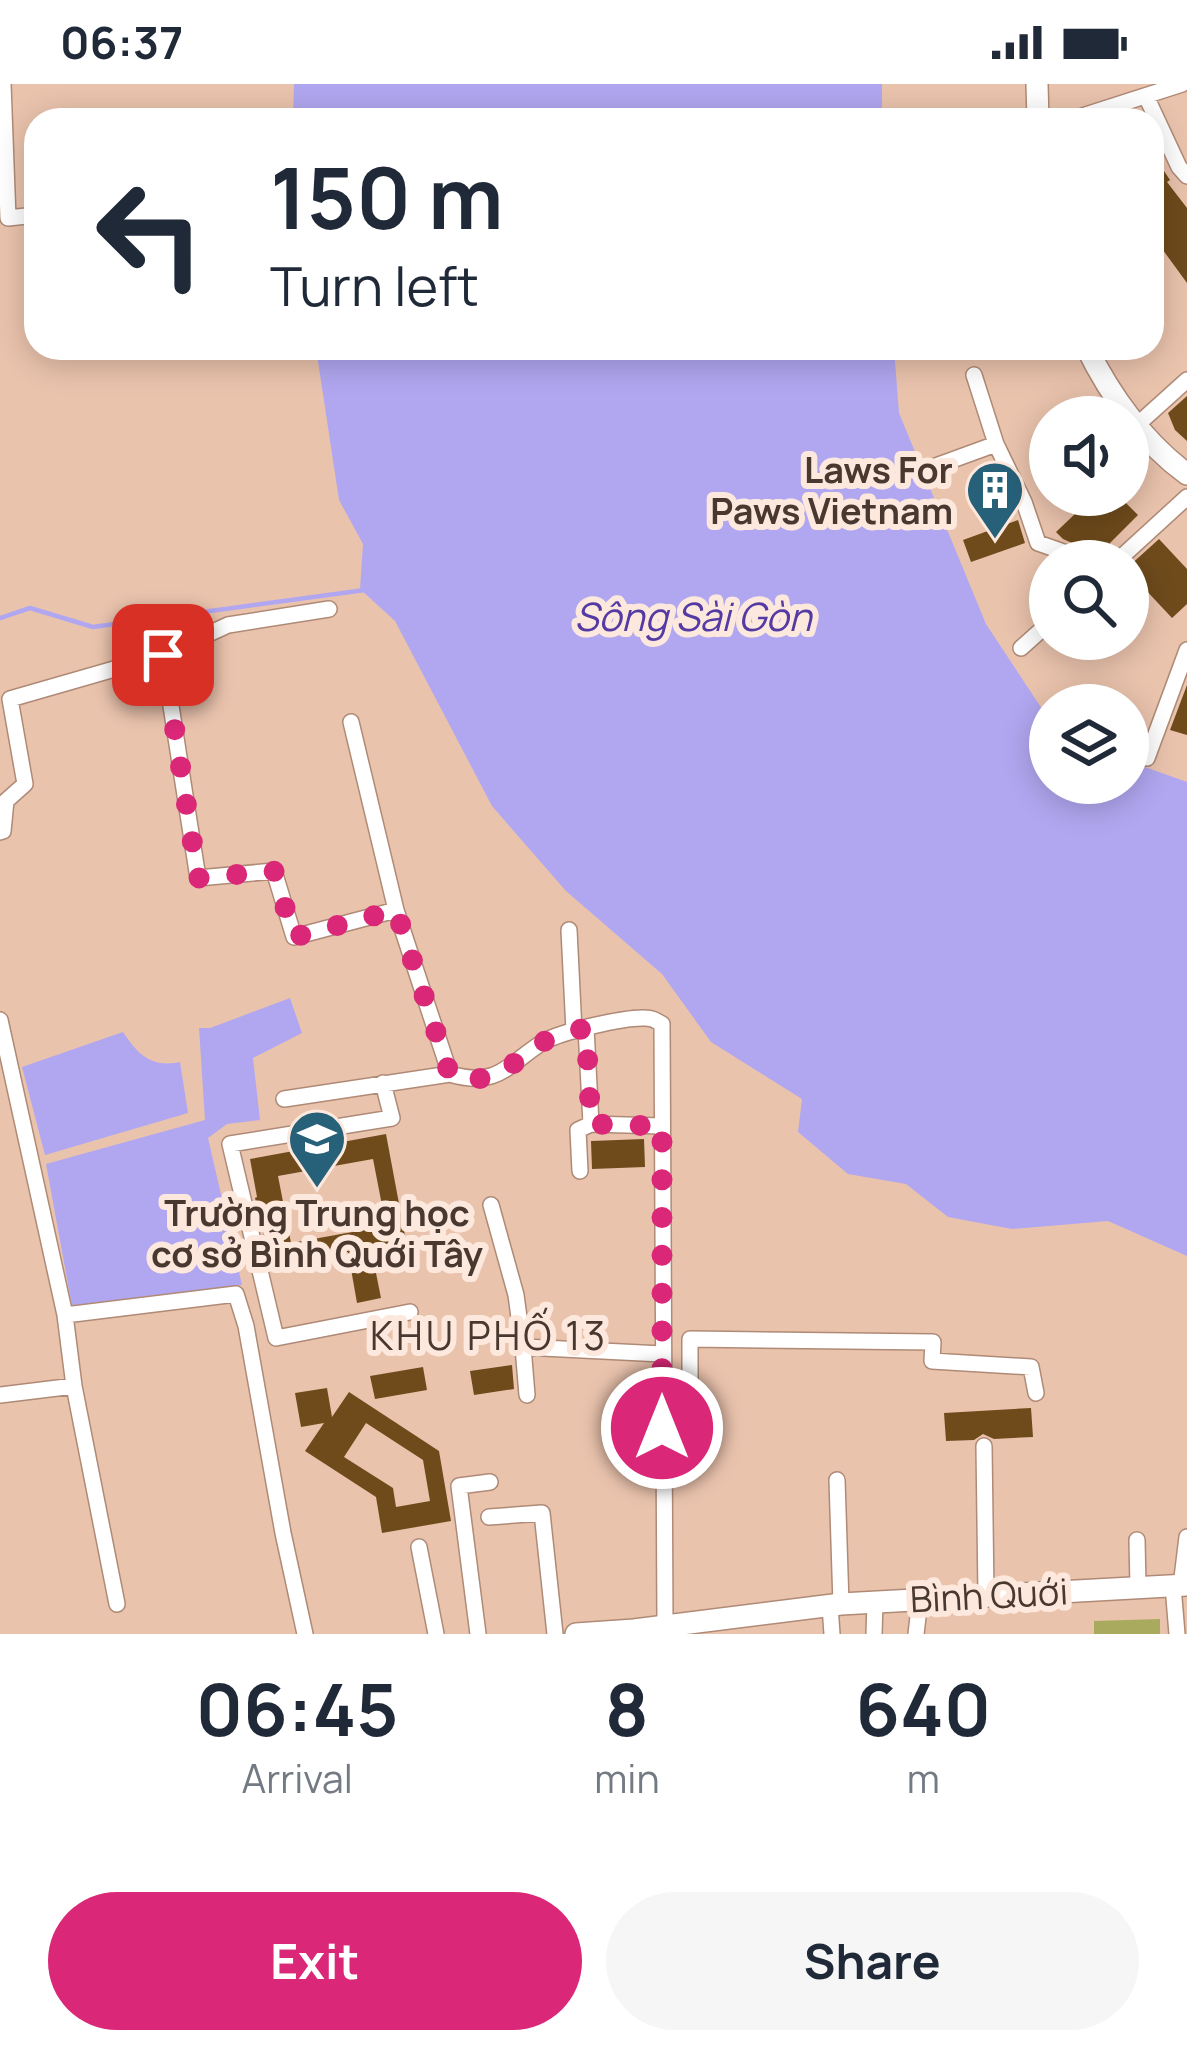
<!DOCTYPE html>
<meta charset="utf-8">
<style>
:root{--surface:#fff;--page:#f6f6f7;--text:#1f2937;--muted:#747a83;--accent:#db2777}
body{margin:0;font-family:Manrope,sans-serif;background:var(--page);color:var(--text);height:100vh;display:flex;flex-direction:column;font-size:45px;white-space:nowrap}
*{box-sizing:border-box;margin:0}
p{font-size:39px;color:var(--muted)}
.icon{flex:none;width:66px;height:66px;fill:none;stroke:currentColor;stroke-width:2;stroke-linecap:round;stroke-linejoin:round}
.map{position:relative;height:1550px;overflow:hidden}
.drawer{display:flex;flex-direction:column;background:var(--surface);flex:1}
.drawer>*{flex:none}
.banner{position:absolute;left:24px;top:24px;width:1140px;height:252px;border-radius:36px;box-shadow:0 6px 30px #0003;background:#fff;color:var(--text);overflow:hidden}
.controls{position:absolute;left:1029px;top:312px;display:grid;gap:24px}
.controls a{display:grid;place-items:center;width:120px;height:120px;border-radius:50%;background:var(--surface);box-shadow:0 6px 30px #0003;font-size:60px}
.pin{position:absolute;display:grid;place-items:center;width:102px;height:102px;color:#fff;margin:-51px;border-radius:24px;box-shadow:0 6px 18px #0006}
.me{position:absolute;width:132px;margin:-66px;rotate:0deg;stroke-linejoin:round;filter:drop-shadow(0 0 9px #0008)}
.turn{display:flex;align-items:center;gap:42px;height:252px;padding:0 48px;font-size:54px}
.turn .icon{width:156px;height:156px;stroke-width:2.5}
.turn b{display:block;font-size:84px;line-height:102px}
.eta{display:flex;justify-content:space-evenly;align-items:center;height:204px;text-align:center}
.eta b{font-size:72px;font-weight:700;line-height:84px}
.action{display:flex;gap:24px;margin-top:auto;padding:24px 48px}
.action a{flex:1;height:138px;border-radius:72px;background:var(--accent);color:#fff;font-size:48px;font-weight:700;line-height:138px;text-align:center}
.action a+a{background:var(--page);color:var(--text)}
.status{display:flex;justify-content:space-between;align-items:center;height:84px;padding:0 60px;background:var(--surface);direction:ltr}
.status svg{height:33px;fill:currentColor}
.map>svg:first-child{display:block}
.green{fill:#a9aa5e}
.water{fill:#b1a7f1}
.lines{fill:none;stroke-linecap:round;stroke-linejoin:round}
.stream{stroke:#b1a7f1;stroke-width:4.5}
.building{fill:#6f4b1c;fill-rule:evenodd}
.minor-casing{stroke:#af8a76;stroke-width:18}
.major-casing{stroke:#af8a76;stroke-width:24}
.minor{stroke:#fff;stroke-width:15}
.major{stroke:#fff;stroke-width:21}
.route{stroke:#db2777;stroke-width:21;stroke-dasharray:0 37.8}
.labels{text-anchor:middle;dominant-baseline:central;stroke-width:12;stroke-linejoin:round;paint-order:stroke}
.poi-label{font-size:36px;font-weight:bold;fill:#483830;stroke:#fde8dd;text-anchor:end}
.street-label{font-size:36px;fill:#483830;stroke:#fde8dd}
.water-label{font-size:39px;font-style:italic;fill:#543aa3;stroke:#fde8dd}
.neighbourhood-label{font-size:39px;letter-spacing:3px;fill:#483830;stroke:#fde8dd}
</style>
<div class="status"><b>06:37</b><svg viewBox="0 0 49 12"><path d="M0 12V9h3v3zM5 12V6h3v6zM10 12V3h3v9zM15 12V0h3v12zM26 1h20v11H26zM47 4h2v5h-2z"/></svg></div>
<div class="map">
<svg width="1187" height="1550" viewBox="0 0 1187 1550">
<rect width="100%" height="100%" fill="#eac3ad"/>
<path class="green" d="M1160 1535V1550H1094V1537Z"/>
<path class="water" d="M294 0H882V36H293Z
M316 264H894L899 329 986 540 1050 637V699H1128V677L1187 698V1172L1108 1137 1012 1145 948 1133 906 1100 848 1090 798 1048 802 1015 711 958 662 890 566 807 492 722 395 537 360 505 363 460 339 416Z
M290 914 302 949 253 974 260 1036 227 1040 208 1054 242 1201 72 1222 46 1080 205 1036 199 944H210Z
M123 948C138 971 152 984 180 978L188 1029 45 1071 22 983Z"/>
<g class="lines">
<path class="stream" d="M0 534 30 524 93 543 365 506"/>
</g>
<path class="building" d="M1152 69 1170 96 1167 98 1187 124V199L1152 151Z
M1187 312V357L1175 346 1168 329Z
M1095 411H1118L1138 431 1092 477 1083 464 1063 455 1056 448Z
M1018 436 1025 459 971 478 963 456Z
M1159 455 1187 485V520L1172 534 1128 487V483Z
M1187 601V651L1170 646Z
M386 1050 406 1157 371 1164 381 1214 357 1219 348 1168 271 1182 255 1114 257 1113 250 1075ZM373 1075 386 1142 291 1159 278 1092Z
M644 1055 645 1083 592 1085 591 1057Z
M512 1281 514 1305 474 1311 470 1287Z
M423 1283 427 1306 375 1315 370 1292Z
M327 1304 332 1333 349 1308 439 1367 451 1437 382 1449 376 1413 305 1367 324 1339 301 1343 295 1309ZM366 1339 423 1376 430 1417 396 1423 393 1404 344 1373Z
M1031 1324 1033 1353 994 1355 983 1350 974 1356 946 1357 944 1329Z"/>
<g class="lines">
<g class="minor-casing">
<path id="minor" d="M3 0 8 134 36 131
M1146 12 1179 83 1187 92
M1070 36 1182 0
M974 291 996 360 1024 418 1038 459 1075 472 1080 477
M1137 341 1187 296
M933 383 996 360
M1117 477 1187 413
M1021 564 1050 538
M163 571 198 794 274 787 294 853 396 826
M351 638 396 826 450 990C498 1004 507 981 543 958 560 948 624 933 645 934 652 934 655 936 662 940L665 1541
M1147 674 1187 566
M0 748 3 747 6 717 25 700 10 615 163 571 228 541 329 525
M569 846 574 947
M0 936 65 1231 236 1210 246 1242 283 1449 305 1550
M586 944 591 1040 662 1042
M383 999 392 1034 230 1060 276 1254 410 1228
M284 1015 450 990
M580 1087 578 1046 591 1040
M491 1121 516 1211 523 1263
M65 1231 74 1302 117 1520
M0 1311 74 1302
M527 1311 523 1263 662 1270
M662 1344 690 1343V1255L933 1258 932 1277 1031 1283 1036 1309
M984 1362 986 1511
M837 1396 841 1520
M489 1433 542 1429 555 1550
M1137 1456 1138 1503
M419 1463 436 1550
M1173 1502 1177 1550
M1181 1502 1187 1453
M830 1522 832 1550
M478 1550 459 1402 490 1398
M874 1550 875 1518
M916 1550 920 1516"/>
</g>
<g class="major-casing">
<path id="major" d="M1037 0 1038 36
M1087 264C1110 311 1144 359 1187 390
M576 1550 634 1546 841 1520 1187 1501"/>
</g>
<use href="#minor" class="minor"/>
<use href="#major" class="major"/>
</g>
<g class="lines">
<path class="route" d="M163 571 198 794 274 787 294 853 396 826 450 991C505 1005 508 976 547 956 559 950 574 947 586 944L591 1040 662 1042V1344"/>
</g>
<defs>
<g id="building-pin" transform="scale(3)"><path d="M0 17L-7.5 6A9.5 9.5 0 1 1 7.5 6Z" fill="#276079" stroke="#fde8dd"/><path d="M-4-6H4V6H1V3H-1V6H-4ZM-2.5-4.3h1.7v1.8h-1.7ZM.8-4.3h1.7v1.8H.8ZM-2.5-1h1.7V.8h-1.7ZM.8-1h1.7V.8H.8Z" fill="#fff"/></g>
<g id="school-pin" transform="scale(3)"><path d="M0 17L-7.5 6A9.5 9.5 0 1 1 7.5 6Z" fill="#276079" stroke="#fde8dd"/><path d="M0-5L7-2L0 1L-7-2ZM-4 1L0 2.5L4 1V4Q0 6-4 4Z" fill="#fff"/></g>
</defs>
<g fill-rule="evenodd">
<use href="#building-pin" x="995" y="406"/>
<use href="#school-pin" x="317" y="1055"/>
</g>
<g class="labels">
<g class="poi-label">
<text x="953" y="385">Laws For<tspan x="953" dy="41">Paws Vietnam</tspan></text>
<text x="317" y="1128" text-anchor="middle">Trường Trung học<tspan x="317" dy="41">cơ sở Bình Quới Tây</tspan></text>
</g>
<g class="street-label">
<text transform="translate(989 1511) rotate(-3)">Bình Quới</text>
</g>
<g class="water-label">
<text x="693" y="532">Sông Sài Gòn</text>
</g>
<g class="neighbourhood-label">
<text x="489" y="1251">KHU PHỐ 13</text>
</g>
</g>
</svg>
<div class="controls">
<a><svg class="icon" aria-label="sound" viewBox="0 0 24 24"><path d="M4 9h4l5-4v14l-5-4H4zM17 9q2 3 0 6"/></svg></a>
<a><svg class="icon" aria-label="search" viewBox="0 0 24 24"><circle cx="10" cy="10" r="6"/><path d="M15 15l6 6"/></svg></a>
<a><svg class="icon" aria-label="layers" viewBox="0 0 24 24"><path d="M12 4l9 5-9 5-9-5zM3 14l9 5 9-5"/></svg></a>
</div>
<div class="pin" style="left:163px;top:571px;background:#d93025"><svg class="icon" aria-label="arrive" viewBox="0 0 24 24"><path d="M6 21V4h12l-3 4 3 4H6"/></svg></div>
<svg class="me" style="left:662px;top:1344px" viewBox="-20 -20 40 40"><circle r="17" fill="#db2777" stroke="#fff" stroke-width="3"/><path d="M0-11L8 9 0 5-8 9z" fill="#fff"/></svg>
<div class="banner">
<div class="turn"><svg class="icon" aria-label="left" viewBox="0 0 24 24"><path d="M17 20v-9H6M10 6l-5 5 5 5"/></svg><div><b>150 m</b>Turn left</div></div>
</div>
</div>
<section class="drawer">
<div class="eta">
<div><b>06:45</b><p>Arrival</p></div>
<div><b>8</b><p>min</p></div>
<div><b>640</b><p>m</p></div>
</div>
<div class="action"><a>Exit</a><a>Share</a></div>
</section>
